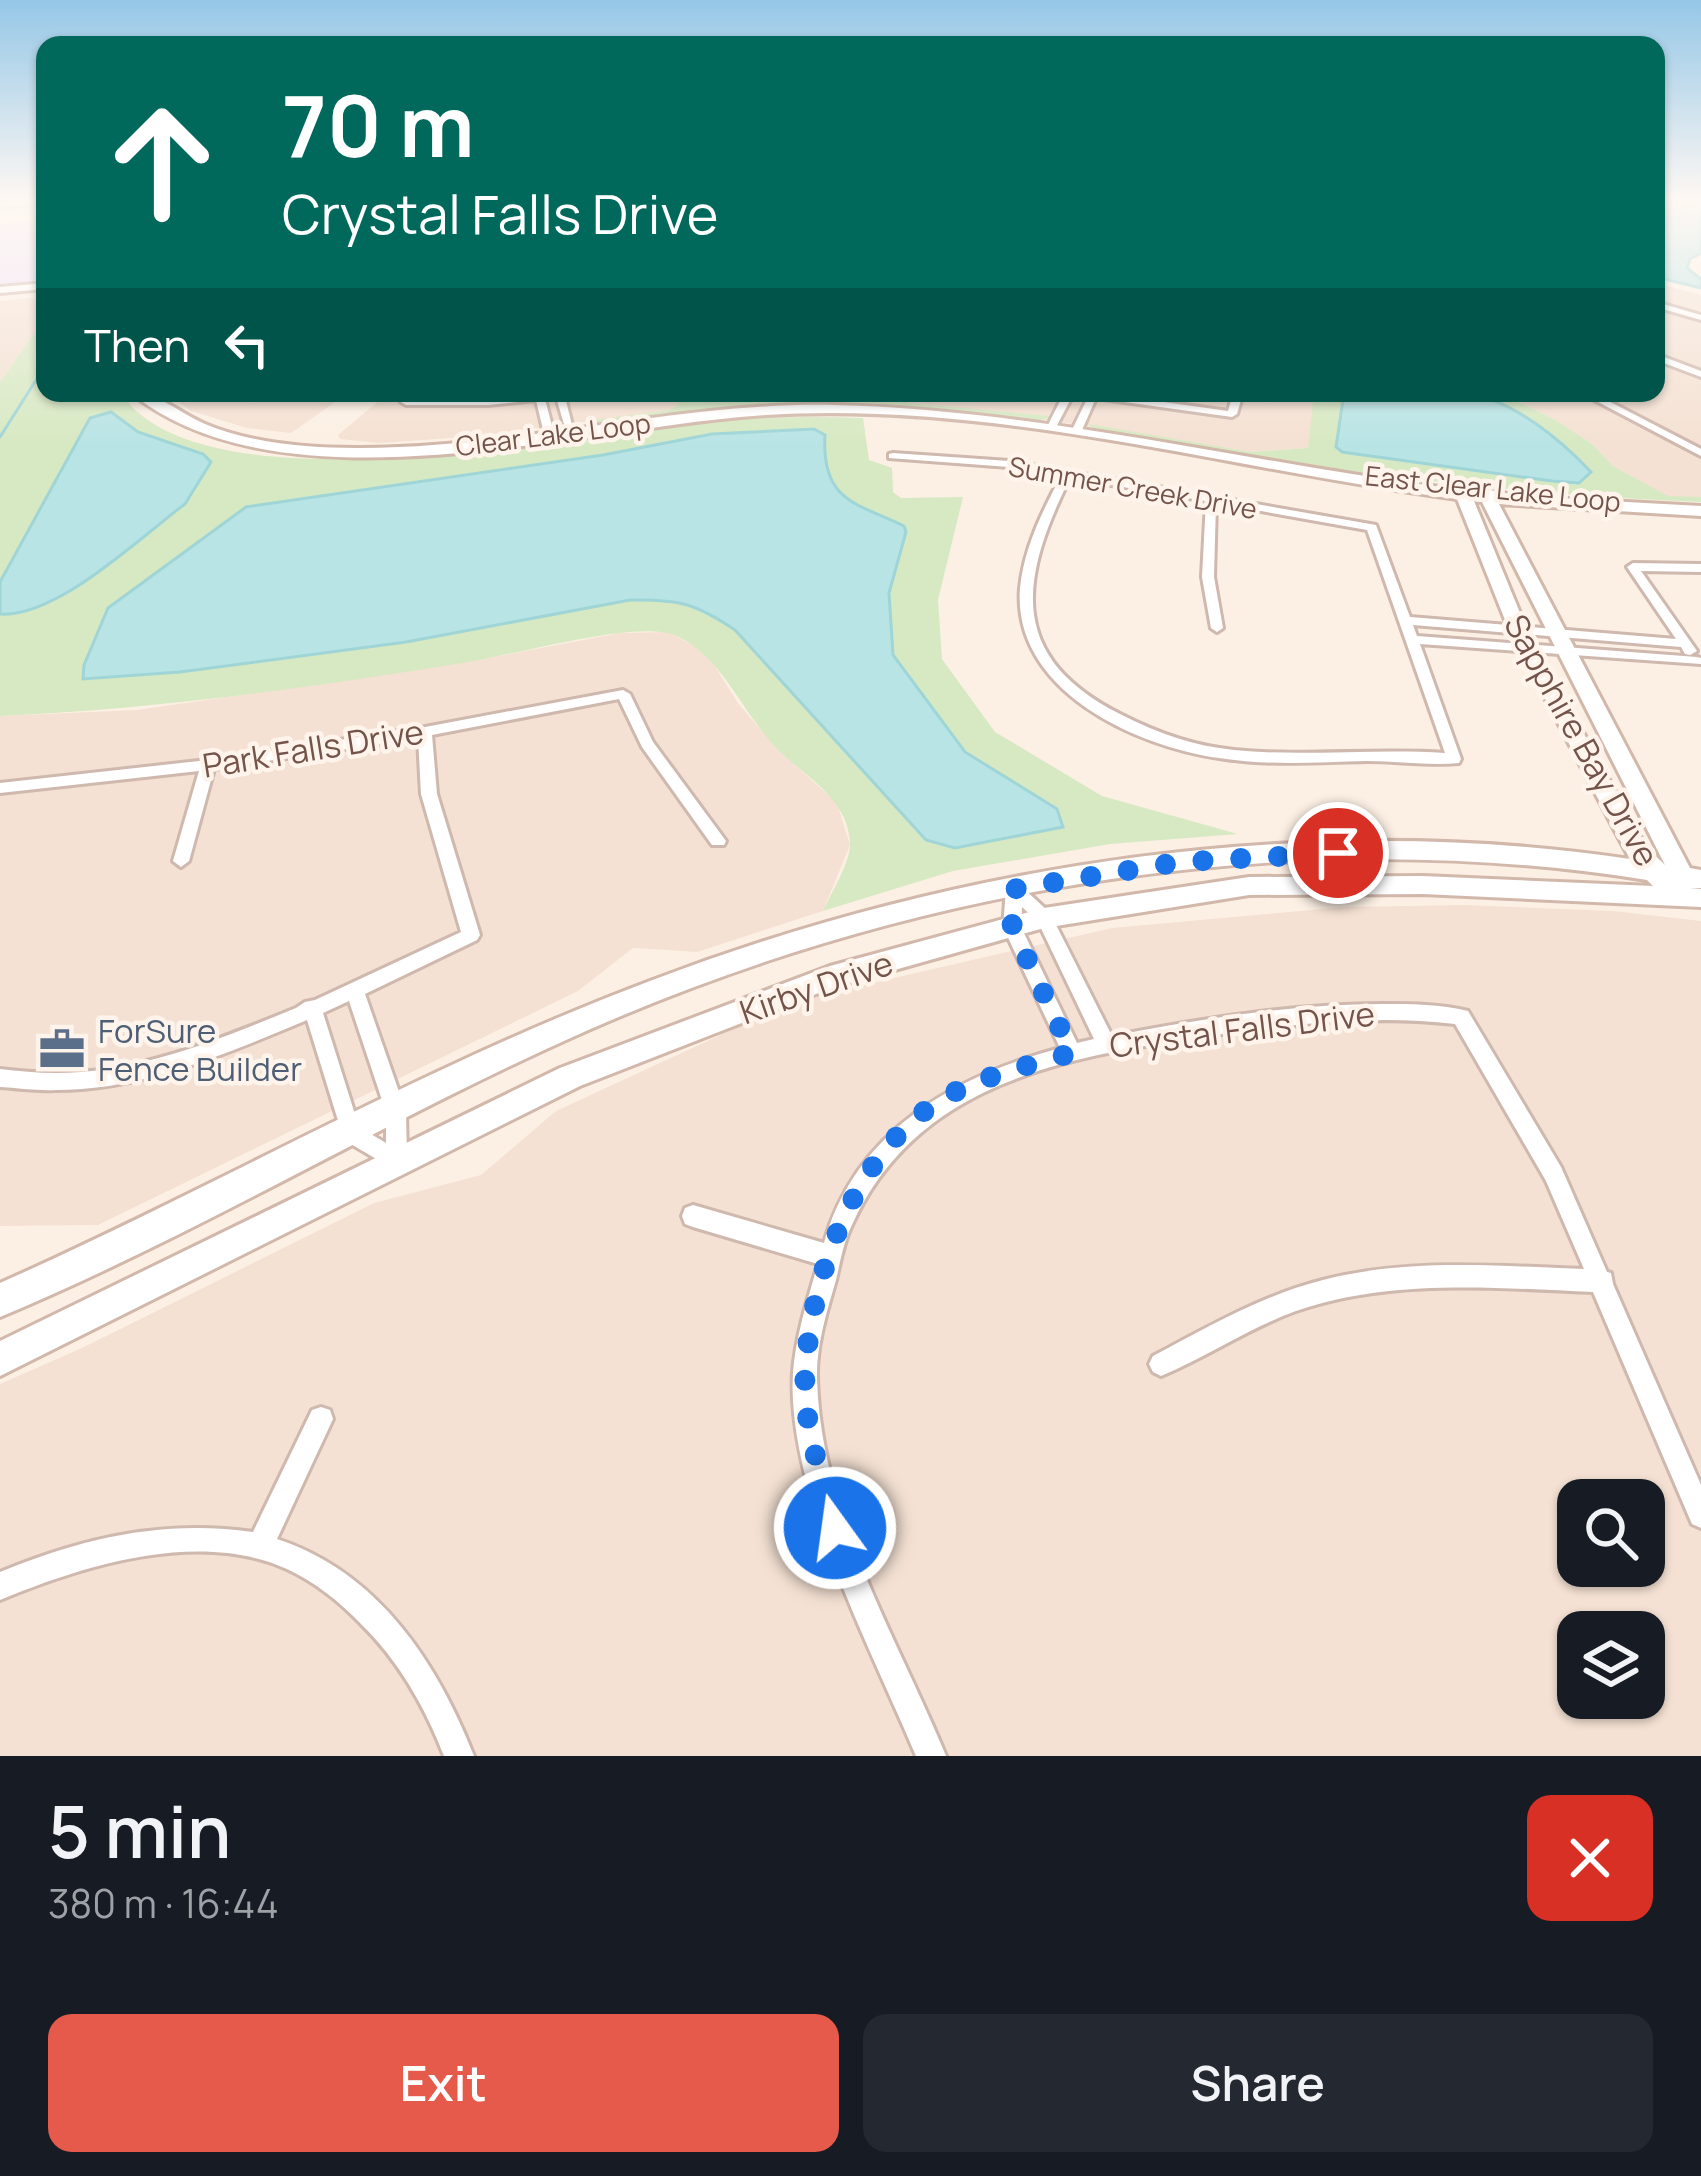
<!DOCTYPE html>
<meta charset="utf-8">
<style>
:root{--surface:#171b24;--page:#242831;--text:#f1f3f6;--muted:#9ea1a6;--accent:#e55a4b}
body{margin:0;font-family:Manrope,sans-serif;background:var(--page);color:var(--text);height:100vh;display:flex;flex-direction:column;font-size:45px;white-space:nowrap}
*{box-sizing:border-box;margin:0}
p{font-size:39px;color:var(--muted)}
.icon{flex:none;width:66px;height:66px;fill:none;stroke:currentColor;stroke-width:2;stroke-linecap:round;stroke-linejoin:round}
.map{position:relative;height:1756px;overflow:hidden}
.side{display:flex;flex-direction:column;background:var(--surface);flex:1}
.side>*{flex:none}
.banner{position:absolute;left:36px;top:36px;width:1629px;height:366px;border-radius:24px;box-shadow:0 3px 9px #0004;background:#00695c;color:#fff;overflow:hidden}
.tools{position:absolute;left:1557px;top:1479px;display:grid;gap:24px}
.tools a{display:grid;place-items:center;width:108px;height:108px;border-radius:24px;background:var(--surface);box-shadow:0 3px 9px #0004;font-size:60px}
.pin{position:absolute;display:grid;place-items:center;width:102px;height:102px;color:#fff;margin:-51px;border:6px solid #fff;border-radius:50%;box-shadow:0 3px 12px #0007}
.me{position:absolute;width:132px;margin:-66px;rotate:346deg;stroke-linejoin:round;filter:drop-shadow(0 0 9px #0008)}
.turn{display:flex;align-items:center;gap:42px;height:252px;padding:0 48px;font-size:54px}
.turn .icon{width:156px;height:156px;stroke-width:2.5}
.turn b{display:block;font-size:84px;line-height:102px}
.then{display:flex;align-items:center;height:114px;padding:0 48px;background:#0003;gap:24px;font-size:45px}
.round{display:grid;place-items:center;flex:none;width:126px;height:126px;border-radius:24px;background:var(--page)}
.headline{display:flex;align-items:center;justify-content:space-between;height:204px;padding:0 48px}
h1{font-size:72px;font-weight:600;line-height:90px}
.primary-button{display:flex;gap:24px;margin-top:auto;padding:24px 48px}
.primary-button a{flex:1;height:138px;border-radius:24px;background:var(--accent);color:#fff;font-size:48px;font-weight:600;line-height:138px;text-align:center}
.primary-button a+a{background:var(--page);color:var(--text)}
.map>svg:first-child{display:block}
.residential{fill:#f4e1d3;fill-rule:evenodd}
.education{fill:#ede1f8}
.green{fill:#d7e9c3}
.water{fill:#b9e4e5;stroke:#9fd5d7;stroke-width:3}
.lines{fill:none;stroke-linecap:round;stroke-linejoin:round}
.stream{stroke:#9fd5d7;stroke-width:3}
.street-casing{stroke:#cfb8ae;stroke-width:6}
.secondary-casing{stroke:#d2b8ab;stroke-width:6}
.street{fill:#fff;fill-rule:evenodd}
.secondary{fill:#fff;fill-rule:evenodd}
.route{stroke:#1a73e8;stroke-width:21;stroke-dasharray:0 37.8}
.labels{text-anchor:middle;dominant-baseline:central;stroke-width:9;stroke-linejoin:round;paint-order:stroke}
.far-street-label{font-size:27px;fill:#74544a;stroke:#fff4eb}
.street-label{font-size:33px;fill:#74544a;stroke:#fff4eb}
.service-label{font-size:33px;fill:#4e5e75;stroke:#fff4eb;text-anchor:start}
</style>
<div class="map">
<svg width="1701" height="1756" viewBox="0 0 1701 1756">
<rect width="100%" height="100%" fill="#fcf0e4"/>
<path class="residential" d="M1656 283 1701 295V497H1668L1613 466 1592 444 1556 420 1500 393H1656Z
M29 298 45 302V318L0 382V301Z
M167 393H348L291 433 247 428 191 411Z
M388 393H693L671 410 480 436 379 443 340 439 338 435Z
M893 393H1314L1315 394 1309 448 1251 452 996 412 908 403Z
M668 632 706 652 738 703 777 749 837 803 850 845 823 911 697 952 633 948 578 991 98 1225 0 1226V716L137 710 462 663 620 633Z
M1465 905 1613 911 1701 921V1756H0V1384L82 1348 374 1203 481 1175 556 1111 794 1001 1112 928 1344 907ZM1578 1500H1644V1566H1578ZM1578 1632H1644V1698H1578Z"/>
<path class="education" d="M45 221V285L0 289V224Z"/>
<path class="green" d="M45 318V393H121C198 510 552 439 671 425 735 417 799 416 863 418L869 460 892 468 893 492 901 498 963 497 938 600 942 659 995 732 1102 796 1238 834 1110 844 953 871 823 911C831 893 850 863 850 844 849 801 808 778 780 752 742 715 721 651 671 634 631 621 510 656 463 663 307 688 158 709 0 716V382Z
M693 393H893L908 403 1051 416C1029 430 963 413 934 411 819 402 708 410 594 426L593 420 670 410Z
M1314 393H1500L1556 420 1592 444 1613 466 1668 496 1701 497V502C1498 495 1300 465 1100 434L1088 424 1251 452 1308 448Z"/>
<path class="water" d="M1701 202V253L1690 259 1687 268 1701 279V288L1656 277V216C1670 205 1686 212 1701 202Z
M1344 393C1382 393 1428 387 1466 393 1513 400 1560 439 1591 472L1579 483 1552 481 1342 452 1336 447Z
M111 412 138 432 203 454 211 462 185 504C139 538 57 618 0 614V582L90 418Z
M814 429 825 435C821 502 857 503 904 526L906 532 889 593 893 655 965 752 1057 809 1063 827 955 848 926 840 735 630C695 603 678 599 630 600L406 642 180 672 83 679 84 665 108 608 246 507 603 455 712 434Z"/>
<g class="lines">
<path class="stream" d="M0 437 45 366"/>
<g class="street-casing">
<path id="street" d="M45 199V203L0 207V203Z
M1656 302 1701 315V320L1656 307Z
M1656 354 1701 371V377L1656 360Z
M283 393H309L316 396 311 399Z
M546 393H577L565 397 574 433 566 431 556 397 545 399 554 434 549 437 544 434 536 400 488 405H406L401 402 406 399H488Z
M1064 393H1074L1055 429H1049L1047 427Z
M1074 393H1099L1228 411 1233 393H1243L1237 414 1232 417 1096 398 1082 430 1077 433 1072 430 1088 397Z
M1581 393H1593L1701 449V456Z
M893 453 1009 461 1376 525 1410 617 1676 639 1627 567 1633 563 1701 564V572L1641 571 1697 651 1690 655 1685 654 1681 647 1413 625 1417 636 1697 657 1701 658V664L1420 644 1461 759 1459 763C1430 766 1397 761 1367 761 1318 762 1268 766 1219 758 1135 746 1012 690 1020 588 1024 548 1042 512 1061 476L1009 467 889 458V454ZM1070 478 1206 501 1202 577 1211 628 1217 632 1223 628 1214 577 1216 503 1367 530 1445 753C1375 748 1304 757 1234 750 1194 746 1157 733 1122 715 1006 657 1020 579 1070 478Z
M623 690 630 694 653 742 726 841 724 845H712L642 747 619 699 432 735 437 794 480 935 477 940 365 994 406 1112 407 1160 404 1167 397 1170 390 1167 344 1140 307 1020C228 1053 143 1090 56 1090 37 1091 18 1088 0 1087V1069C18 1071 37 1073 56 1073 139 1073 220 1039 296 1008L305 1002 315 1000 461 932 421 794 418 738 214 769 189 861 181 867 173 861 199 771 0 793V783L208 760 425 727ZM349 1001 386 1112V1143L359 1127 323 1013Z
M1014 883 1020 885 1050 913 1112 1036C1200 1019 1293 1004 1383 1004 1411 1004 1441 1004 1468 1011L1561 1167 1607 1272 1611 1273 1613 1284 1701 1485V1528L1692 1524 1593 1292C1496 1288 1390 1278 1296 1311 1249 1328 1207 1357 1161 1376L1153 1372 1149 1364 1153 1356C1208 1327 1263 1295 1323 1280 1407 1258 1498 1266 1584 1269L1546 1181 1455 1024C1370 1014 1286 1025 1201 1037 1061 1058 915 1084 851 1227 843 1244 840 1263 836 1280 827 1311 816 1346 817 1378 820 1513 896 1635 946 1756H916C871 1648 786 1489 793 1372 796 1335 808 1298 818 1264L693 1227 685 1224 682 1216 685 1208 693 1205 824 1243C856 1130 954 1077 1060 1048L1003 927 1006 889 1008 885ZM1022 907 1038 922 1094 1039 1077 1043 1021 927Z
M321 1407 330 1410 333 1419 277 1539C378 1572 437 1662 474 1756H444C425 1707 399 1661 361 1624 340 1602 315 1582 287 1569 199 1529 84 1565 0 1600V1572C82 1538 164 1519 253 1532L312 1410Z"/>
</g>
<g class="secondary-casing">
<path id="secondary" d="M45 283V289L0 293V287Z
M131 393C160 393 179 413 205 424 250 443 308 448 356 448 517 449 674 402 834 405 1046 410 1253 464 1463 490L1473 486 1516 496 1701 506V516L1499 504 1690 868 1701 870V888H1690L1701 889V907L1423 894 1249 895 1044 928 834 987 580 1086 0 1376V1341L560 1068 830 966 1044 908 1249 877 1423 876 1653 886 1647 880C1290 823 915 886 586 1031 387 1119 201 1233 0 1317V1283C218 1186 426 1065 650 981 957 864 1303 810 1630 859L1509 630 1457 499C1225 469 990 398 753 416 576 429 282 515 131 393ZM1474 501 1482 502 1665 865 1646 847 1527 630Z"/>
</g>
<use href="#street" class="street"/>
<use href="#secondary" class="secondary"/>
</g>
<linearGradient id="sky" x2="0" y2="1"><stop stop-color="#95c7e7"/><stop offset="0.45" stop-color="#fef8f3"/><stop offset="1" stop-color="#fef8f3" stop-opacity="0"/></linearGradient>
<rect width="1701" height="444" fill="url(#sky)"/>
<g class="lines">
<path class="route" d="M835 1528C823 1480 803 1426 805 1376 810 1275 857 1144 951 1094 989 1074 1031 1065 1072 1053L1012 927 1014 889 1180 862 1338 853"/>
</g>
<defs>
<g id="office-bare" transform="scale(3.6)"><path d="M-6-3h4V-5.5h4V-3h4V5H-6ZM-1-4.5V-3h2v-1.5ZM-6 0V1H6V0Z" fill="#5c6f8a" stroke="#fff4eb" stroke-width="2.5" paint-order="stroke"/></g>
</defs>
<g fill-rule="evenodd">
<use href="#office-bare" x="62" y="1049"/>
</g>
<g class="labels">
<g class="far-street-label">
<text transform="translate(553 434) rotate(-7)">Clear Lake Loop</text>
<text transform="translate(1133 487) rotate(10)">Summer Creek Drive</text>
<text transform="translate(1493 488) rotate(6)">East Clear Lake Loop</text>
</g>
<g class="street-label">
<text transform="translate(1582 740) rotate(61)">Sapphire Bay Drive</text>
<text transform="translate(313 748) rotate(-9)">Park Falls Drive</text>
<text transform="translate(816 987) rotate(-19)">Kirby Drive</text>
<text transform="translate(1242 1029) rotate(-7)">Crystal Falls Drive</text>
</g>
<g class="service-label">
<text x="98" y="1030">ForSure<tspan x="98" dy="38">Fence Builder</tspan></text>
</g>
</g>
</svg>
<div class="tools">
<a><svg class="icon" aria-label="search" viewBox="0 0 24 24"><circle cx="10" cy="10" r="6"/><path d="M15 15l6 6"/></svg></a>
<a><svg class="icon" aria-label="layers" viewBox="0 0 24 24"><path d="M12 4l9 5-9 5-9-5zM3 14l9 5 9-5"/></svg></a>
</div>
<div class="pin" style="left:1338px;top:853px;background:#d93025"><svg class="icon" aria-label="arrive" viewBox="0 0 24 24"><path d="M6 21V4h12l-3 4 3 4H6"/></svg></div>
<svg class="me" style="left:835px;top:1528px" viewBox="-20 -20 40 40"><circle r="17" fill="#1a73e8" stroke="#fff" stroke-width="3"/><path d="M0-11L8 9 0 5-8 9z" fill="#fff"/></svg>
<div class="banner">
<div class="turn"><svg class="icon" aria-label="ahead" viewBox="0 0 24 24"><path d="M12 20V5M6 11l6-6 6 6"/></svg><div><b>70 m</b>Crystal Falls Drive</div></div>
<div class="then">Then<svg class="icon" aria-label="left" viewBox="0 0 24 24"><path d="M17 20v-9H6M10 6l-5 5 5 5"/></svg></div>
</div>
</div>
<section class="side">
<div class="headline"><div><h1>5 min</h1><p>380 m · 16:44</p></div><a class="round" style="background:#d93025;color:#fff"><svg class="icon" aria-label="close" viewBox="0 0 24 24"><path d="M6 6l12 12M18 6L6 18"/></svg></a></div>
<div class="primary-button"><a>Exit</a><a>Share</a></div>
</section>
